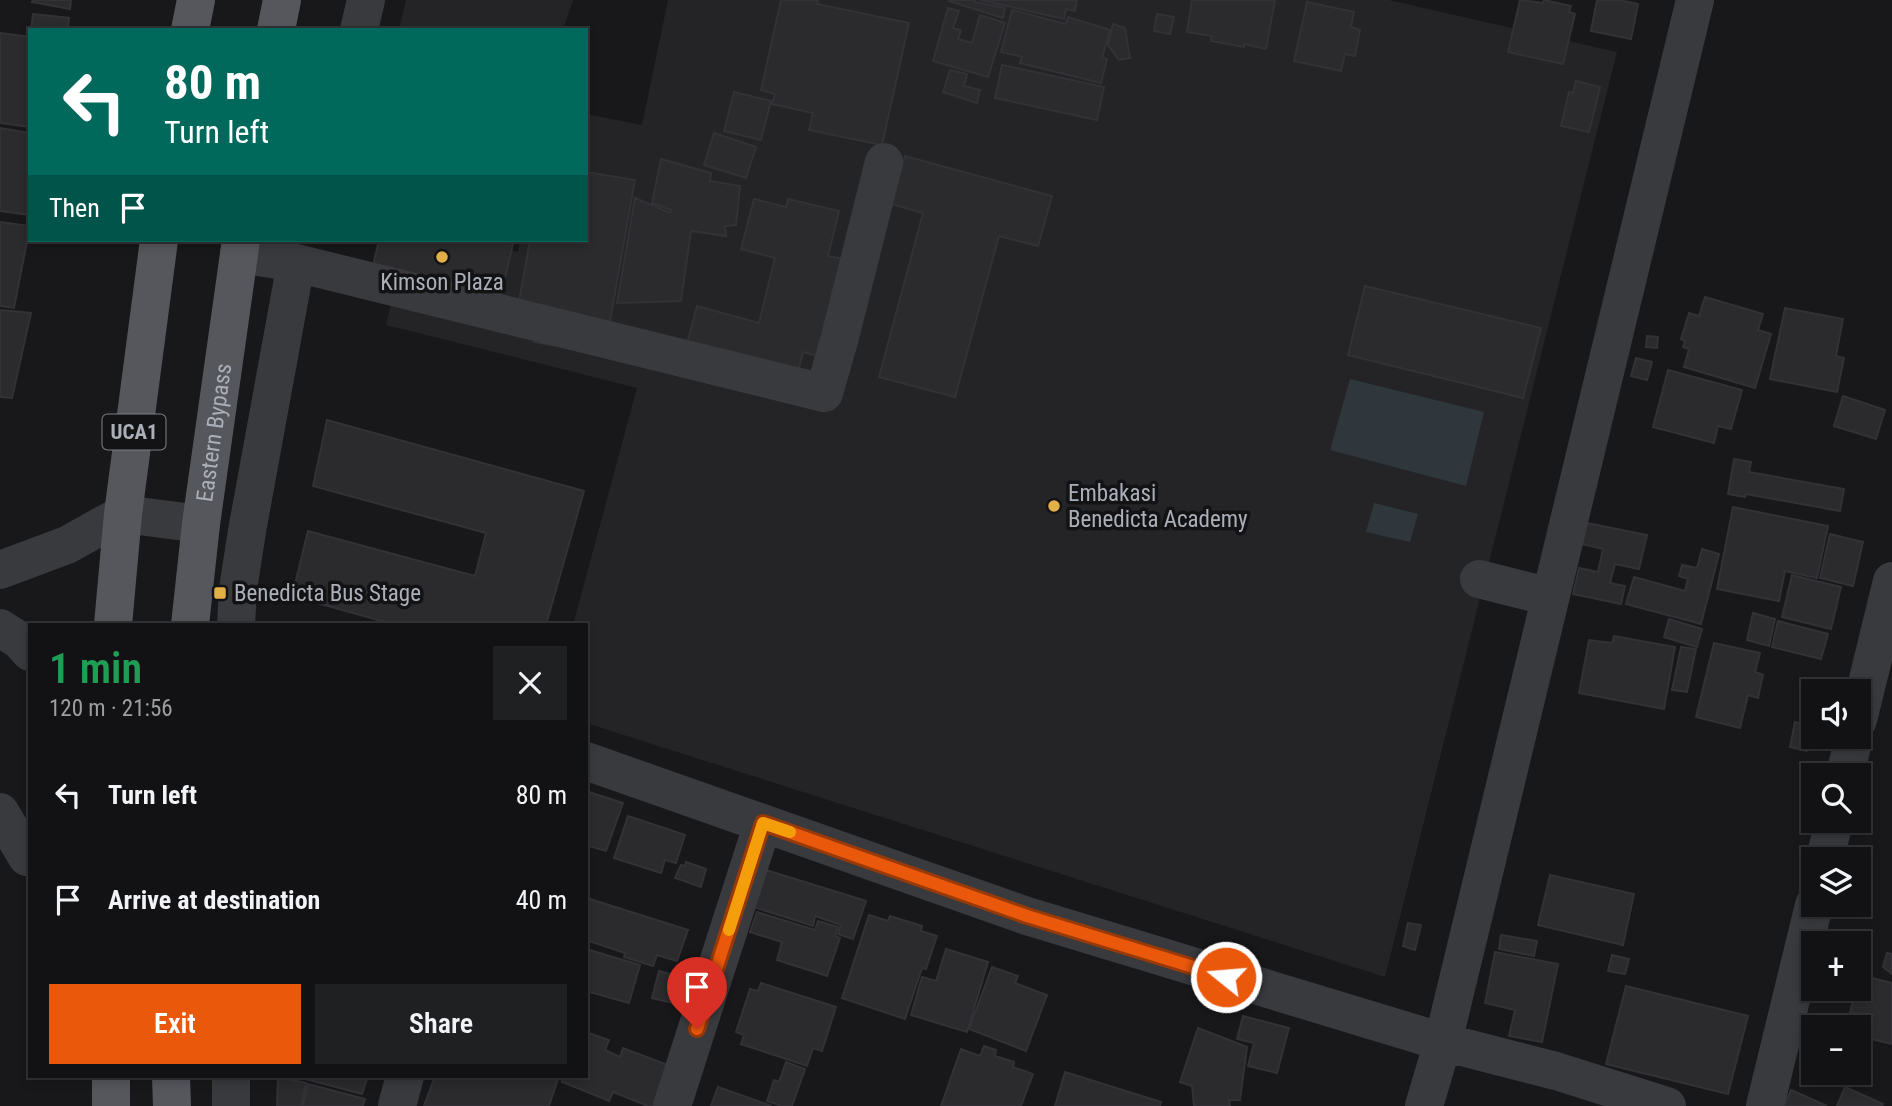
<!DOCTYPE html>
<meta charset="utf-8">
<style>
:root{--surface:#121214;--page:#1f2022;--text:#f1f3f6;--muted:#9c9ea0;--line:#313234;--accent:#ea580c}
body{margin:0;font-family:"Roboto Condensed",sans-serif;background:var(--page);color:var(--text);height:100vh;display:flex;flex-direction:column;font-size:26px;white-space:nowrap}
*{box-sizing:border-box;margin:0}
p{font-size:23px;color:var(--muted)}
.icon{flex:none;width:38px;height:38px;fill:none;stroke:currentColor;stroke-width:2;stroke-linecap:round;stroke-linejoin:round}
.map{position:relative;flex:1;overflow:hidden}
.sheet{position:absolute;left:28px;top:623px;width:560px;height:455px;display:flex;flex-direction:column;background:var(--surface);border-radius:0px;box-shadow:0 4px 10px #0003,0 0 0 2px var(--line)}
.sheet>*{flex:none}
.banner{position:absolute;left:28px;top:28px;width:560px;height:214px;border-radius:0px;box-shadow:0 4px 10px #0003,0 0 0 2px var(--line);background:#00695c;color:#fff;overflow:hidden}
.fabs{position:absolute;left:1801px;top:679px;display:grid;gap:14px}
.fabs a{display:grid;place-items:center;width:70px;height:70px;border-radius:0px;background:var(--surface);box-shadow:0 4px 10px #0003,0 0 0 2px var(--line);font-size:35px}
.pin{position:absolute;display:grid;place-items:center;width:60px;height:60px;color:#fff;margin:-72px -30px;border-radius:50% 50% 50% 0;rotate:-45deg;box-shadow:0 0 7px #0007}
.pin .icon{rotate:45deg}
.me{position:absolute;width:77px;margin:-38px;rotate:287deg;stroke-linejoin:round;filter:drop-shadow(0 0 5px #0008)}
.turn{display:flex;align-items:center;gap:24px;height:147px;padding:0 21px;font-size:32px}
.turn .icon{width:91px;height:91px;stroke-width:2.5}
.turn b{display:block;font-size:49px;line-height:60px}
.then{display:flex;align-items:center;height:66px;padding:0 21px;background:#0003;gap:14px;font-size:26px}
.round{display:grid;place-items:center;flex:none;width:74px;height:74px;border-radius:0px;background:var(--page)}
.overview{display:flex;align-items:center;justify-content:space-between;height:119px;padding:0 21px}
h1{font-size:42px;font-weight:600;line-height:52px;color:#1e9e55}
.action{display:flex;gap:14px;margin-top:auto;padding:14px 21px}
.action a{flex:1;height:80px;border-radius:0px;background:var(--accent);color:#fff;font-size:28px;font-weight:600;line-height:80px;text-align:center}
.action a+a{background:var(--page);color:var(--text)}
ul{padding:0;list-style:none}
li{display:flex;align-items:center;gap:21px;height:105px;padding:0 21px}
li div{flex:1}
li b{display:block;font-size:26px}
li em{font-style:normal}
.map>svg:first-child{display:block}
.built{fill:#242427}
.water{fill:#2f373d}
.building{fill:#2b2b2e;stroke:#323236;stroke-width:2}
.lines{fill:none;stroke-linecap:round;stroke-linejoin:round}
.minor{stroke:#393a3e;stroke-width:38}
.major{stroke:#55575d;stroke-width:38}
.route-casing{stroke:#983908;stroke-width:18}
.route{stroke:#ea580c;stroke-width:12}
.slow{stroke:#f59e0b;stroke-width:12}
.poi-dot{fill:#e3af47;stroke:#131315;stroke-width:2.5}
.labels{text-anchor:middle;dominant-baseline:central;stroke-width:7;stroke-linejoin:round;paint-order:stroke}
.shield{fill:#131315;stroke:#7d8087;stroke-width:2}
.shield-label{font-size:21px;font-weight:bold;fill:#abafb8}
.poi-label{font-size:23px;fill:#abafb8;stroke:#131315;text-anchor:start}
.street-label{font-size:23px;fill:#abafb8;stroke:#131315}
</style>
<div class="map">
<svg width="1892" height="1106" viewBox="0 0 1892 1106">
<rect width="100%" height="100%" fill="#18181a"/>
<path class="built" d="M406 0H573L563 30H399Z
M668 0H1389L1617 52 1385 977 586 723V625H573L637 388 386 325 406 240H469L518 252 520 240H586V114L642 125Z"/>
<path class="water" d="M1350 379 1484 412 1466 486 1330 450Z
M1374 503 1418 514 1410 542 1366 532Z"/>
<path class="building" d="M33 0H71L70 9 32 2Z
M781 0H818L817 4 909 23 882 145 809 130 813 113 772 104 775 94 761 90Z
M950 0H975V2L1005 8 1003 18 949 1Z
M980 0H1077L1075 11 1066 9 1064 19Z
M1192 0H1275L1266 49 1244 44V47L1211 41 1212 36 1187 32Z
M1520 0 1543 3 1544 0 1571 6 1569 12 1575 14 1563 64 1508 52Z
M1597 0H1619L1638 4 1631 39 1591 31Z
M1307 2 1354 12 1351 27 1360 30 1355 56 1345 54 1341 71 1294 61Z
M948 8 959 11 953 28 961 30 958 39 972 43 980 15 1005 23 988 77 933 61Z
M1012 10 1066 24 1068 17 1110 30 1102 58 1107 59 1101 83 1020 63 1022 57 1001 52Z
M33 14 69 18 68 30H31Z
M1157 14 1174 17 1170 34 1154 31Z
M1113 24 1125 28 1130 58 1119 60 1108 45Z
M0 33 30 37V127L0 123Z
M1002 65 1104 87 1097 120 995 98Z
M950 70 967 74 964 86 980 90 977 103 943 92Z
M1576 81 1600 87 1589 132 1561 126 1569 92 1573 93Z
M734 92 771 101 761 140 724 131Z
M0 128 30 133V215L0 211Z
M714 133 756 147 746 178 704 165Z
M905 156 1052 196 1038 246 999 236 955 397 879 377 923 213 891 204Z
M661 159 711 173 710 181 740 186 736 225 725 226 726 236 691 231 681 301 617 303 635 198 670 213 671 210 652 203Z
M586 172 635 180 607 338 579 350 534 342 538 321 516 318 530 240H586Z
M754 199 786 207 788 199 839 211 828 256 844 259 818 356 803 352 791 398 680 370 697 306 759 323 775 258 741 249Z
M0 222 30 226 14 308 0 306Z
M379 240H514L499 303 371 274Z
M1365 286 1541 328 1523 398 1348 355Z
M1705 297 1763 314 1758 330 1771 334 1755 388 1684 367 1689 349 1683 347 1685 341 1681 339 1689 313 1699 316Z
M1785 308 1843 319 1836 356 1844 358 1837 392 1770 379Z
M0 310 31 313 12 398 0 397Z
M1647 336 1658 337 1657 348 1646 347Z
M1636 358 1652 362 1647 380 1631 376Z
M1668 370 1742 390 1731 429 1718 426 1714 443 1653 427Z
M1843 396 1885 410 1876 439 1834 426Z
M327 420 584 491 546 625H396L292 596 308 531 475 576 486 533 313 486Z
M1734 459 1751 462 1749 472 1844 489 1840 511 1746 494 1745 497 1728 494Z
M1733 507 1828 526 1817 578 1785 571 1779 601 1717 589Z
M1587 523 1647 535 1639 569 1615 564 1610 583 1625 586 1621 604 1573 594 1579 568 1598 572 1603 549 1582 544Z
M1830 534 1863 542 1853 586 1820 578Z
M1702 549 1719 554 1701 624 1626 604 1634 577 1685 591 1688 579 1679 576 1682 565 1697 568Z
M1792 575 1841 587 1831 629 1782 617Z
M1753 613 1775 619 1769 646 1747 640Z
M1669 619 1702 629 1697 647 1664 637Z
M1778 621 1828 634 1821 659 1772 647Z
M1614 636 1675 647 1664 709 1579 693 1589 640 1612 643Z
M1714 643 1760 653 1755 672 1763 675 1758 698 1748 695 1740 728 1696 717Z
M1681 647 1696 649 1687 692 1672 690Z
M1795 722 1812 725 1807 751 1790 747Z
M586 791 623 803 606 851 586 845Z
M628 816 685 835 676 863 665 860 661 873 614 858Z
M686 862 706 869 701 887 675 878 681 865 685 866Z
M766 870 866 901 853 939 838 934 841 925 815 916 813 926 754 907Z
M1550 875 1634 894 1623 945 1538 925Z
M590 899 688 930 677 961 657 955 653 966 624 957 625 953 586 940V911Z
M757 912 815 930 818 921 838 927 835 936 840 938 827 976 777 960 782 942 750 932Z
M869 915 888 921 890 916 922 926 921 931 937 936 926 969 922 968 905 1019 842 998Z
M1408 923 1421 925 1415 950 1403 946Z
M1501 935 1537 941 1534 956 1499 949Z
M586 949 640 965 629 1003 586 991Z
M946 949 988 962 967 1032 911 1015 922 977 936 981Z
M1495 952 1558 964 1542 1042 1509 1036 1515 1010 1485 1003Z
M1887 953 1892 954V974L1883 967Z
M1612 955 1629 959 1625 974 1608 971Z
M992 967 1018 976 1015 983 1047 995 1026 1051 969 1029Z
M659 971 670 974 668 980 679 983 673 1003 652 998Z
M1872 978 1892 983V1044L1858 1036V1027H1847L1854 995 1868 998Z
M761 983 836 1007 822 1051 813 1048 807 1066 741 1044 744 1035 736 1032 750 989 758 991Z
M1626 986 1748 1016 1728 1094 1606 1064Z
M1243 1016 1289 1028 1277 1073 1248 1066 1254 1043 1237 1039Z
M1198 1028 1247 1047 1240 1100H1229L1230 1106H1194L1192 1086 1180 1082Z
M586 1032 609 1040 605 1050 620 1057 623 1048 668 1065 654 1106H648L613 1092 609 1101 562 1082 564 1076H586Z
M984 1046 996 1050 995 1056 1014 1062 1013 1067 1033 1074 1021 1106H941L961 1049 980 1056Z
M786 1062 805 1069 792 1106H782L767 1101 774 1080 779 1082Z
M1065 1072 1161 1102 1160 1106H1055Z
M294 1076H368L362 1094Z
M435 1076H559L549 1106H424Z
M278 1077 306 1083 301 1106H277Z
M308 1084 365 1099 363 1106H303Z
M718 1087 772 1106H711Z
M1845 1087 1883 1104 1882 1106H1837Z
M1791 1090 1827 1106H1784Z"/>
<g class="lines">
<path class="minor" d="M359 30 366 0
M239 254 296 263 824 393 840 337 884 162
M0 570 67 545 123 514 201 524
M1479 579 1550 597
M236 625 238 589 247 531 296 263
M0 628 19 640 30 652
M1858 720 1892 581
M586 761 1027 916 1443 1042 1424 1106
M1845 775 1854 737
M0 812 27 857
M1825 859 1834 821
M231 1076V1106
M397 1106 405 1076
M672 1106 763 823
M1667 1106 1556 1071 1443 1042 1695 0
M1765 1106 1814 905"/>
<g class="major">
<path d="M190 30 196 0"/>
<path d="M276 30 282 0"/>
<path d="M113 625 123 514 159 240"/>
<path id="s1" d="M190 625 201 524 241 240"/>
<path d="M171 1076 172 1106"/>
<path d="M111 1106V1076"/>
</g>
</g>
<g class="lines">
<g class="route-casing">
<path id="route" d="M697 1029 763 823 1027 916 1226 977"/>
</g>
<use href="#route" class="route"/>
<path class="slow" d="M729 930 763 823 790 832"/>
</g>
<g class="poi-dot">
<circle cx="442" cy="257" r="7"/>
<circle cx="1054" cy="506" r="7"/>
<rect x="213" y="586" width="14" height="14" rx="3.5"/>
</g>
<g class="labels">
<rect class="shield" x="102.5" y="414.5" width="63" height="35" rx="5"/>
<g class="shield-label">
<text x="134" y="432">UCA1</text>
</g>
<g class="poi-label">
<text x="442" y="282" text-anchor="middle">Kimson Plaza</text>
<text x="1068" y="493">Embakasi<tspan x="1068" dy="26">Benedicta Academy</tspan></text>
<text x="234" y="593">Benedicta Bus Stage</text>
</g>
<g class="street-label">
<text stroke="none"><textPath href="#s1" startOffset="194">Eastern Bypass</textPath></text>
</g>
</g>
</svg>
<div class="fabs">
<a><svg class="icon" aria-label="sound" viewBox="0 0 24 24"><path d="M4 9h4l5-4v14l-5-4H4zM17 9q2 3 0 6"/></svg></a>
<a><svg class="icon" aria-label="search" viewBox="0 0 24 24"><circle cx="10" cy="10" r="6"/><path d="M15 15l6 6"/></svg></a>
<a><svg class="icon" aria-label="layers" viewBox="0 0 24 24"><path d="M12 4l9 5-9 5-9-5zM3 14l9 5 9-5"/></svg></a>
<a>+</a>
<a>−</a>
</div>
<div class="pin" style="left:697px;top:1029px;background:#d93025"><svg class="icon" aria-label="arrive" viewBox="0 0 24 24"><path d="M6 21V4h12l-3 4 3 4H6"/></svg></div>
<svg class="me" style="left:1226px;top:977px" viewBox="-20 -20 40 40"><circle r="17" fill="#ea580c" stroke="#fff" stroke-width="3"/><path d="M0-11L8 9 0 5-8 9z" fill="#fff"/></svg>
<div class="banner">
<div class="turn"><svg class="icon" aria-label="left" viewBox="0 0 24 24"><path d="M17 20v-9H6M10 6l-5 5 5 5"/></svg><div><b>80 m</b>Turn left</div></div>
<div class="then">Then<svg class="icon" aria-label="arrive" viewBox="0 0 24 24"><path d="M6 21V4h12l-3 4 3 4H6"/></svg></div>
</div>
<section class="sheet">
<div class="overview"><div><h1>1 min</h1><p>120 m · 21:56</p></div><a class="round"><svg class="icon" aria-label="close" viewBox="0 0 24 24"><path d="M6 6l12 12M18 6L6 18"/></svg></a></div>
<ul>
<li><svg class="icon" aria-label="left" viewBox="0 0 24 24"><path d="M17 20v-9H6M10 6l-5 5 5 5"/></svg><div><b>Turn left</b></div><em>80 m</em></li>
<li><svg class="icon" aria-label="arrive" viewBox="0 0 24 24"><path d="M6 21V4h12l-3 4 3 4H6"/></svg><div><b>Arrive at destination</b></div><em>40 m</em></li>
</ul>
<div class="action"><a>Exit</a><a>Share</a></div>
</section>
</div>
